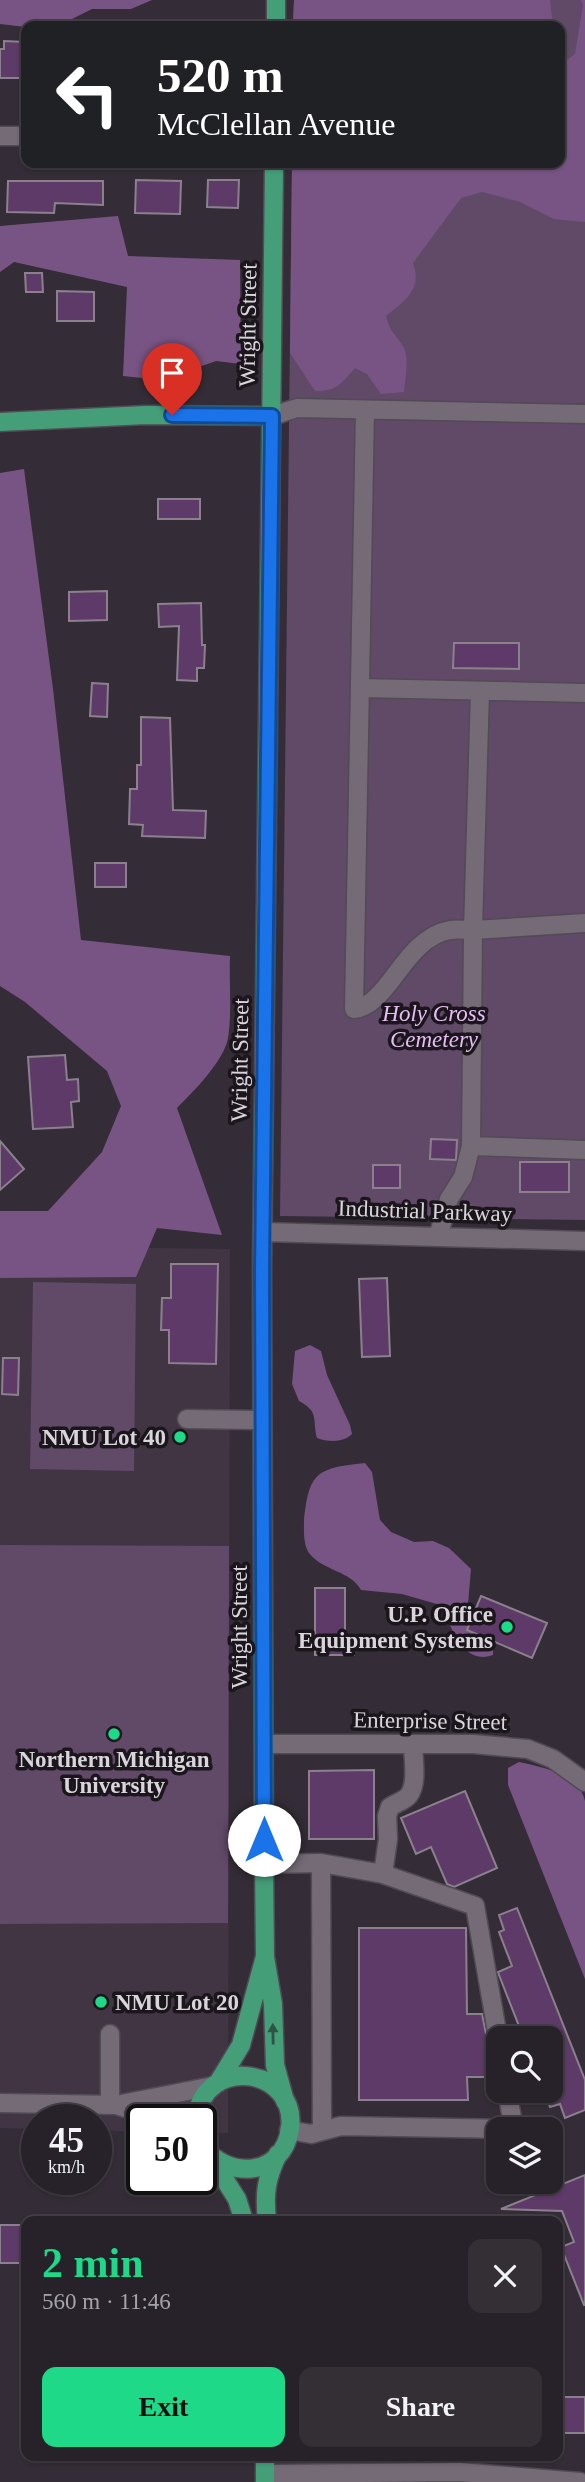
<!DOCTYPE html>
<meta charset="utf-8">
<style>
:root{--surface:#272229;--page:#332f35;--text:#f1f3f6;--muted:#a4a4a8;--line:#433f46;--accent:#1dd988}
body{margin:0;font-family:Georgia,serif;background:var(--page);color:var(--text);height:100vh;display:flex;flex-direction:column;font-size:26px;white-space:nowrap}
*{box-sizing:border-box;margin:0}
p{font-size:23px;color:var(--muted)}
.icon{flex:none;width:38px;height:38px;fill:none;stroke:currentColor;stroke-width:2;stroke-linecap:round;stroke-linejoin:round}
.map{position:relative;flex:1;overflow:hidden}
.details{position:absolute;left:21px;top:2216px;width:542px;height:245px;display:flex;flex-direction:column;background:var(--surface);border-radius:14px;box-shadow:0 2px 5px #0004,0 0 0 2px var(--line)}
.details>*{flex:none}
.banner{position:absolute;left:21px;top:21px;width:544px;height:147px;border-radius:14px;box-shadow:0 2px 5px #0004,0 0 0 2px var(--line);background:#202124;color:#fff;overflow:hidden}
.controls{position:absolute;left:486px;top:2026px;display:grid;gap:14px}
.controls a{display:grid;place-items:center;width:77px;height:77px;border-radius:14px;background:var(--surface);box-shadow:0 2px 5px #0004,0 0 0 2px var(--line);font-size:35px}
.speed{position:absolute;left:21px;top:2104px;display:flex;gap:14px;font-size:35px;font-weight:700;text-align:center}
.speed>*{display:grid;place-content:center;width:91px;height:91px;border-radius:50%;background:var(--surface);box-shadow:0 2px 5px #0004,0 0 0 2px var(--line);line-height:1}
.speed small{font-size:18px;font-weight:400}
.speed .limit{border:4px solid #111;border-radius:10px;background:#fff;color:#111}
.pin{position:absolute;display:grid;place-items:center;width:60px;height:60px;color:#fff;margin:-72px -30px;border-radius:50% 50% 50% 0;rotate:-45deg;box-shadow:0 0 7px #0007}
.pin .icon{rotate:45deg}
.me{position:absolute;width:77px;margin:-38px;rotate:0deg;stroke-linejoin:round;filter:drop-shadow(0 0 5px #0008)}
.turn{display:flex;align-items:center;gap:24px;height:147px;padding:0 21px;font-size:32px}
.turn .icon{width:91px;height:91px;stroke-width:2.5}
.turn b{display:block;font-size:49px;line-height:60px}
.round{display:grid;place-items:center;flex:none;width:74px;height:74px;border-radius:14px;background:var(--page)}
.overview{display:flex;align-items:center;justify-content:space-between;height:119px;padding:0 21px}
h1{font-size:42px;font-weight:700;line-height:52px;color:var(--accent)}
.action{display:flex;gap:14px;margin-top:auto;padding:14px 21px}
.action a{flex:1;height:80px;border-radius:14px;background:var(--accent);color:#111;font-size:28px;font-weight:700;line-height:80px;text-align:center}
.action a+a{background:var(--page);color:var(--text)}
.map>svg:first-child{display:block}
.built{fill:#413544}
.green{fill:#614968}
.forest{fill:#785484}
.building{fill:#5d3a67;stroke:#8a818d;stroke-width:2}
.lines{fill:none;stroke-linecap:round;stroke-linejoin:round}
.minor-casing{stroke:#514b53;stroke-width:21}
.major-casing{stroke:#514b53;stroke-width:21}
.minor{stroke:#746b77;stroke-width:18}
.major{stroke:#449f79;stroke-width:18}
.oneway{fill:#2d5445}
.route-casing{stroke:#114b97;stroke-width:18}
.route{stroke:#1a73e8;stroke-width:12}
.poi-dot{fill:#1dd988;stroke:#1a161b;stroke-width:2.5}
.labels{text-anchor:middle;dominant-baseline:central;stroke-width:7;stroke-linejoin:round;paint-order:stroke}
.street-label{font-size:23px;fill:#dad5dc;stroke:#1a161b}
.park-label{font-size:23px;font-style:italic;fill:#e7bcf6;stroke:#1a161b}
.poi-label{font-size:23px;font-weight:bold;fill:#dad5dc;stroke:#1a161b;text-anchor:end}
</style>
<div class="map">
<svg width="585" height="2482" viewBox="0 0 585 2482">
<rect width="100%" height="100%" fill="#342d37"/>
<path class="built" d="M0 1246 230 1249 228 2133H201V2119H142V2132L96 2130V2119H37V2129L0 2128Z"/>
<path class="green" d="M294 0H585V1220L280 1216 292 163H560V26H293Z
M33 1282 136 1284 134 1471 30 1469Z
M0 1545 229 1546 228 1923 0 1924Z"/>
<path class="forest" d="M0 0H152L131 9H92L58 26 26 27 0 24Z
M294 0H550L553 26H293Z
M581 0H585V222L554 219 520 202 482 192 461 198 413 263C423 290 404 301 386 316 391 334 394 332 403 346 410 357 405 379 404 392L381 394 367 374 355 368C341 384 337 391 315 391L290 353 292 163H560V65L575 54 583 5Z
M118 216 128 256 240 260 241 364 216 361 162 380 123 376 127 287 14 262 0 272V226Z
M24 469 53 689 81 940 230 956C229 980 232 1015 228 1038 224 1061 193 1092 177 1108L222 1235 157 1228 136 1277 0 1278V1211H48L102 1152 121 1106 107 1071 25 1002 0 986V473Z
M310 1345 321 1351 327 1375 350 1425 352 1434C343 1443 328 1442 317 1438 312 1420 320 1412 299 1401L292 1384 295 1351Z
M365 1463 372 1472 380 1520 391 1532 414 1542 433 1541 449 1548 471 1569 467 1616 470 1627 493 1643V1655C462 1666 452 1626 440 1605L402 1594 361 1590C351 1571 323 1571 309 1553 303 1544 304 1531 304 1521 309 1472 317 1468 365 1463Z
M519 1762C542 1767 579 1774 585 1801V1979L508 1785V1768Z"/>
<path class="building" d="M4 41 25 42 24 78H0V49H4Z
M136 180 181 181 180 214 135 213Z
M208 180H239L238 208 207 207Z
M8 181H103V205L55 203 54 213 7 212Z
M25 273H42L43 292H26Z
M57 291 94 292V321H57Z
M158 499H200V519H158Z
M107 591V620L69 621V592Z
M201 603 202 645H205L204 668H197V681L177 680 179 626 159 627 158 604Z
M454 643H519V669L453 668Z
M92 683 108 684 107 717 90 716Z
M141 717 170 718 173 810 206 811 205 838 142 836 143 825 129 824 130 789H137V765H141Z
M95 863H126V887H95Z
M65 1055 67 1080 78 1079 79 1101 71 1102 73 1127 33 1129 28 1057Z
M431 1139 457 1140 456 1160 430 1159Z
M0 1141 24 1169 0 1190Z
M520 1162H569V1192H520Z
M373 1165H400V1188H373Z
M171 1264H218L216 1364 169 1363V1330H161L162 1298H171Z
M387 1278 390 1356 362 1357 359 1279Z
M3 1358H19L18 1395 2 1394Z
M315 1588H345V1641H354V1655H315Z
M481 1596 547 1623 532 1658 467 1630Z
M374 1770V1839H309V1771Z
M465 1791 497 1868 454 1887 447 1884 431 1847 416 1854 401 1818Z
M517 1908 585 2080V2110L565 2118 560 2104 550 2107 544 2091H551V2039H524L499 1975 498 1972 512 1966 499 1932 504 1930 499 1915Z
M359 1928H466L467 2014H482L487 2039V2077H467L468 2100H359Z
M585 2175V2305H584L561 2247 574 2242 562 2211 501 2209Z
M0 2225H26V2263H0Z
M558 2397H585V2433H558Z"/>
<g class="lines">
<g class="minor-casing">
<path id="minor" d="M0 136H26
M365 410 354 1009C389 1006 404 938 450 930 457 929 466 930 473 930L471 1146 585 1150
M272 416 297 408 585 414
M360 688 585 693
M480 691 473 930 585 923
M263 1232 585 1241
M438 1237 449 1199 463 1177 471 1146
M187 1419 262 1420
M264 1744H473L528 1749 553 1759 585 1782
M321 1863 322 2131 341 2126 514 2129 507 2091
M264 1864 321 1863 383 1874 475 1906 499 2043
M383 1874 388 1839 387 1816 390 1807C396 1803 406 1800 409 1795 418 1783 413 1758 413 1744
M110 2034V2105
M0 2103 116 2105 213 2086
M116 2105 159 2119
M289 2130 311 2134 322 2131
M265 2474 460 2472 580 2482"/>
</g>
<g class="major-casing">
<path id="major" d="M276 26V0
M274 163 262 1271 264 1864 265 1957 273 2004 275 2065 285 2101
M0 422 146 415 272 416
M218 2083 241 2045 264 1960
M196 2119C205 2053 298 2068 290 2129 283 2177 227 2181 201 2144
M213 2161 237 2199 244 2221
M267 2221C264 2193 266 2179 278 2154
M265 2482V2455"/>
</g>
<use href="#minor" class="minor"/>
<use href="#major" class="major"/>
</g>
<defs><path id="oneway-solid" d="M-6-.8H1V-3.2L6.5 0L1 3.2V.8H-6Z" transform="scale(1.75)"/></defs>
<use class="oneway" href="#oneway-solid" transform="translate(273 2034) rotate(-91)"/>
<g class="lines">
<g class="route-casing">
<path id="route" d="M172 415 272 416 262 1271 264 1840"/>
</g>
<use href="#route" class="route"/>
</g>
<g class="poi-dot">
<circle cx="180" cy="1437" r="7"/>
<circle cx="507" cy="1627" r="7"/>
<circle cx="114" cy="1734" r="7"/>
<circle cx="101" cy="2002" r="7"/>
</g>
<g class="labels">
<g class="street-label">
<text transform="translate(248 325) rotate(-89)">Wright Street</text>
<text transform="translate(240 1060) rotate(-89)">Wright Street</text>
<text transform="translate(425 1211) rotate(2)">Industrial Parkway</text>
<text transform="translate(239 1627) rotate(-90)">Wright Street</text>
<text transform="translate(430 1721) rotate(1)">Enterprise Street</text>
</g>
<g class="park-label">
<text x="434" y="1013">Holy Cross<tspan x="434" dy="26">Cemetery</tspan></text>
</g>
<g class="poi-label">
<text x="166" y="1437">NMU Lot 40</text>
<text x="493" y="1614">U.P. Office<tspan x="493" dy="26">Equipment Systems</tspan></text>
<text x="114" y="1759" text-anchor="middle">Northern Michigan<tspan x="114" dy="26">University</tspan></text>
<text x="115" y="2002" text-anchor="start">NMU Lot 20</text>
</g>
</g>
</svg>
<div class="controls">
<a><svg class="icon" aria-label="search" viewBox="0 0 24 24"><circle cx="10" cy="10" r="6"/><path d="M15 15l6 6"/></svg></a>
<a><svg class="icon" aria-label="layers" viewBox="0 0 24 24"><path d="M12 4l9 5-9 5-9-5zM3 14l9 5 9-5"/></svg></a>
</div>
<div class="speed"><div>45<small>km/h</small></div><div class="limit">50</div></div>
<div class="pin" style="left:172px;top:415px;background:#d93025"><svg class="icon" aria-label="arrive" viewBox="0 0 24 24"><path d="M6 21V4h12l-3 4 3 4H6"/></svg></div>
<svg class="me" style="left:264px;top:1840px" viewBox="-20 -20 40 40"><circle r="19" fill="#fff"/><path d="M0-13L10 11 0 6-10 11z" fill="#1a73e8"/></svg>
<div class="banner">
<div class="turn"><svg class="icon" aria-label="left" viewBox="0 0 24 24"><path d="M17 20v-9H6M10 6l-5 5 5 5"/></svg><div><b>520 m</b>McClellan Avenue</div></div>
</div>
<section class="details">
<div class="overview"><div><h1>2 min</h1><p>560 m · 11:46</p></div><a class="round"><svg class="icon" aria-label="close" viewBox="0 0 24 24"><path d="M6 6l12 12M18 6L6 18"/></svg></a></div>
<div class="action"><a>Exit</a><a>Share</a></div>
</section>
</div>
